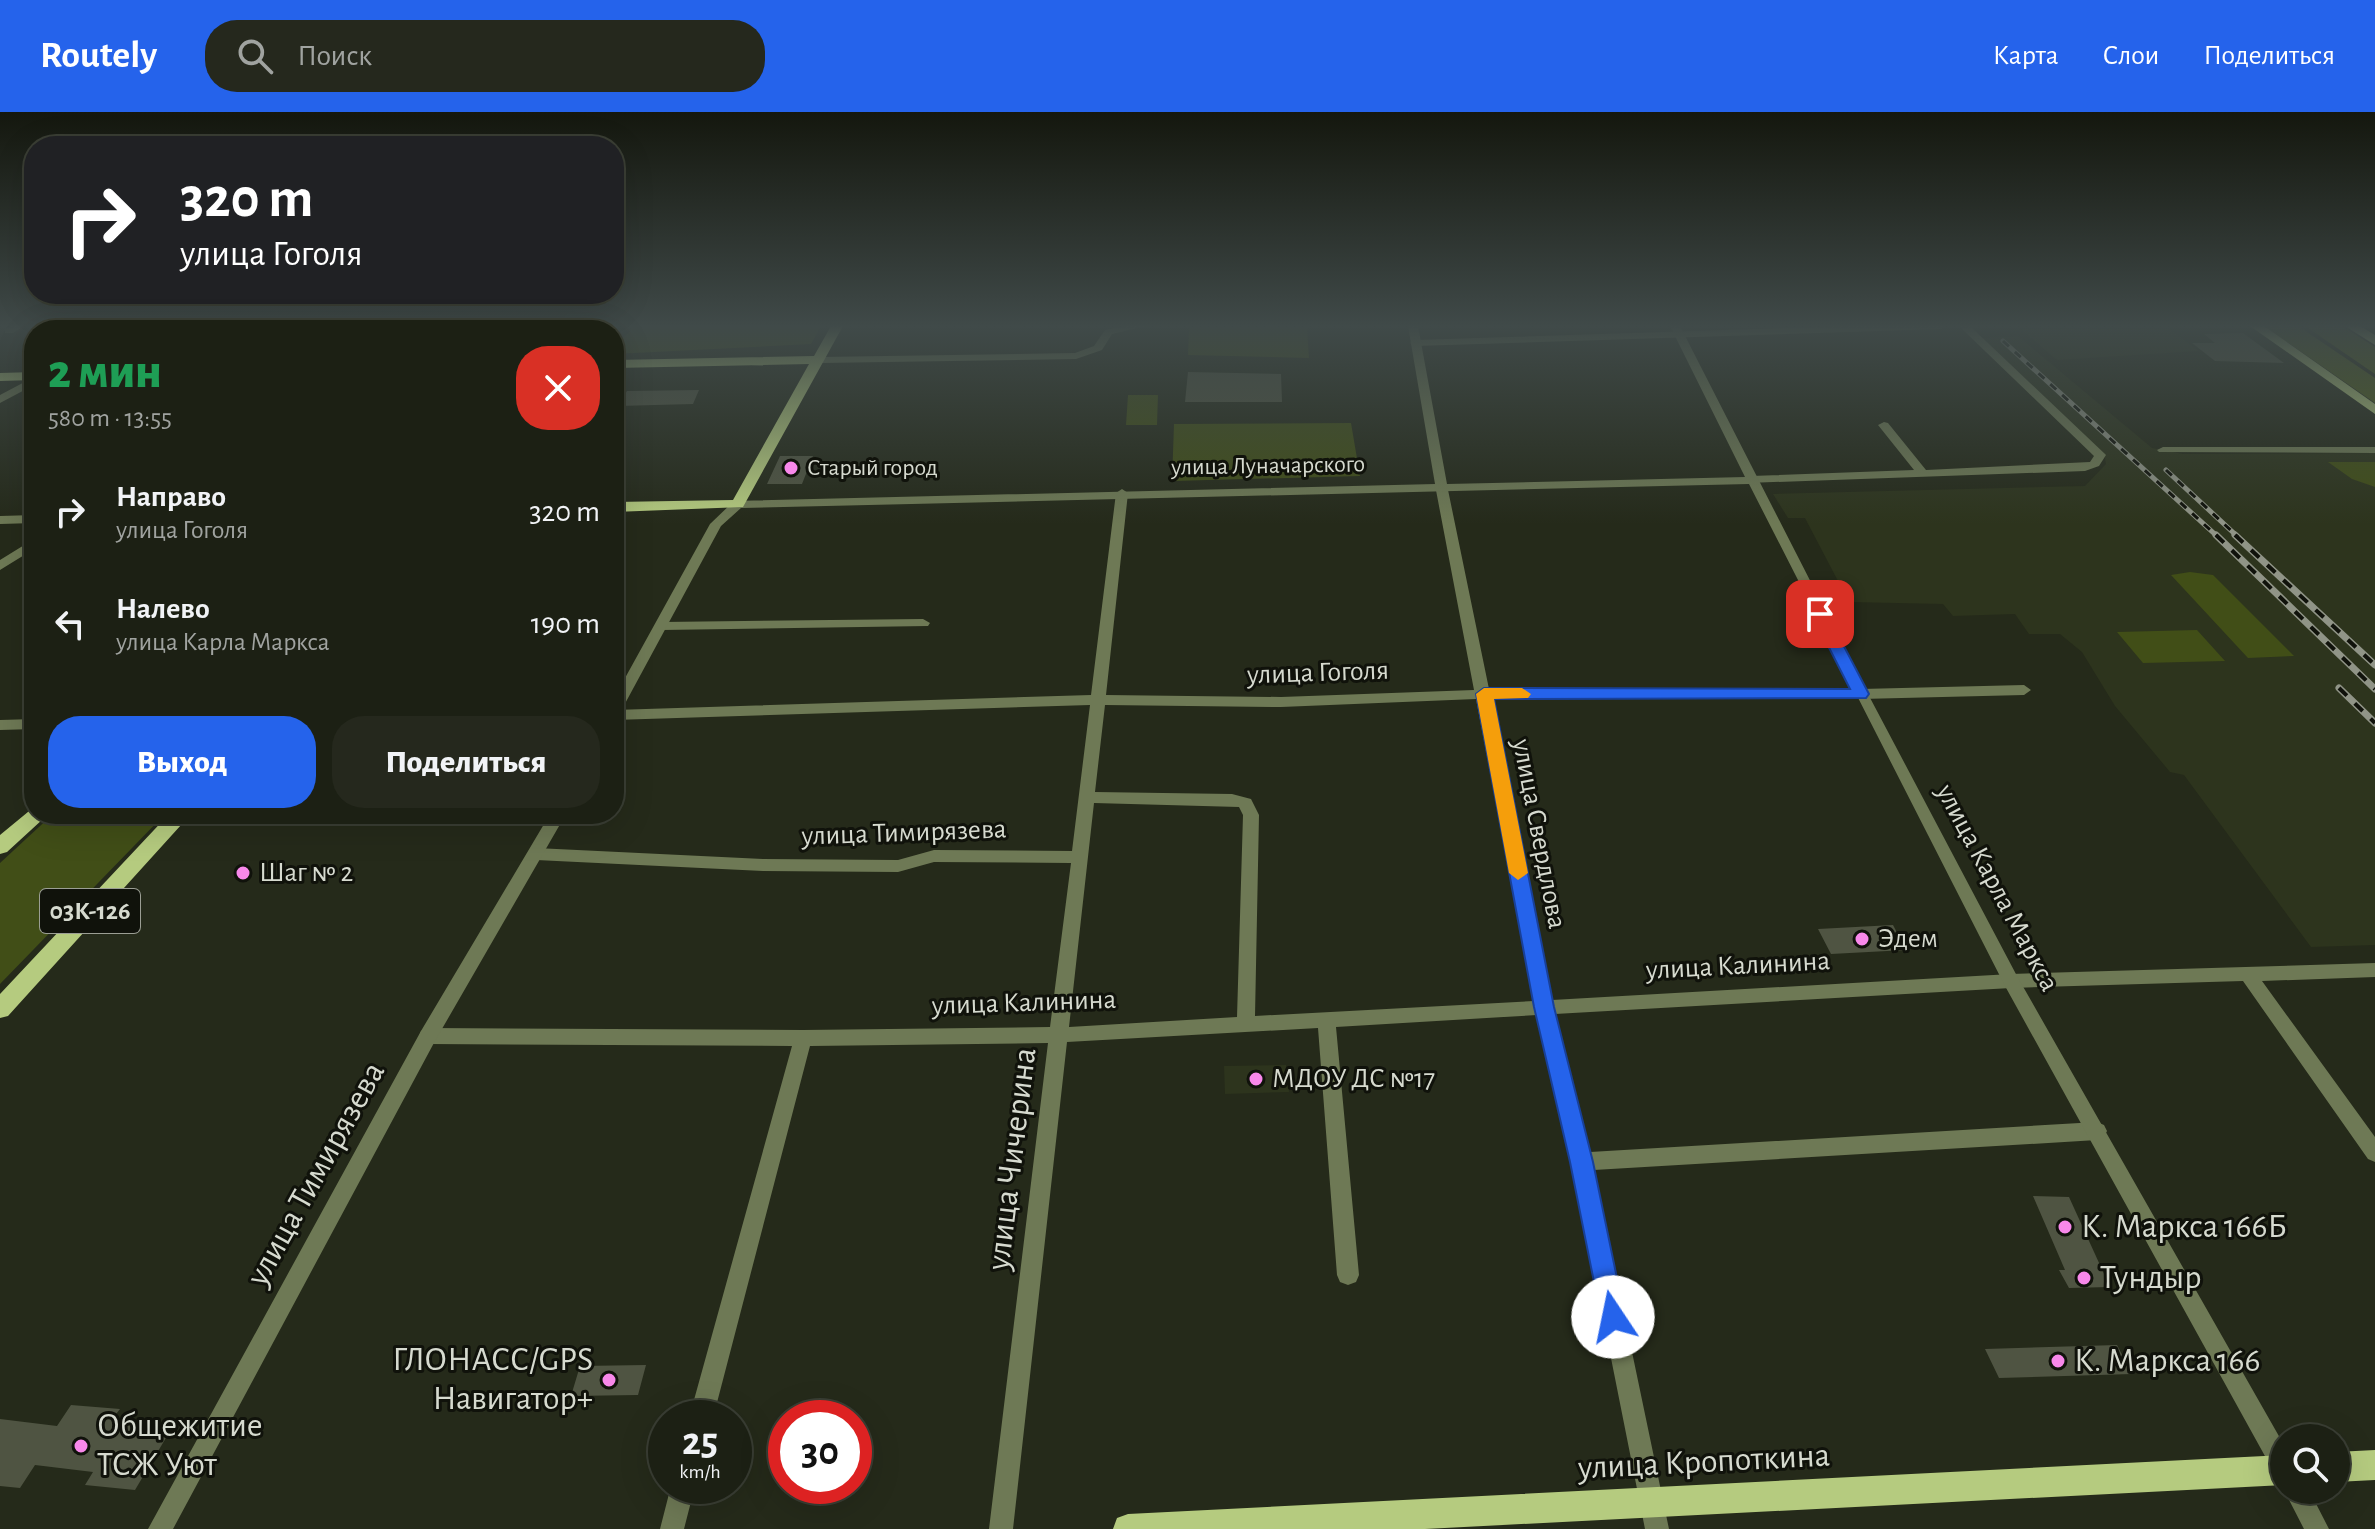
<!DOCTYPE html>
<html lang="ru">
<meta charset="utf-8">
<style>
:root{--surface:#1c2014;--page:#25281d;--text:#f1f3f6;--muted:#a0a3a0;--line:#3a3e34;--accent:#2563eb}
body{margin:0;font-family:"Alegreya Sans",sans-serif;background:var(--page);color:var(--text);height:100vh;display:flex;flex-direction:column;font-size:30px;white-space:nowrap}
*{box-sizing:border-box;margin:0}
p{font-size:26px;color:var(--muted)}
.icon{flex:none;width:44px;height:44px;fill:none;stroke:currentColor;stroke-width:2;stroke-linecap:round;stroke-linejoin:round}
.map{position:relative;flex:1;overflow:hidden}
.sheet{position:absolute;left:24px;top:208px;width:600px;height:504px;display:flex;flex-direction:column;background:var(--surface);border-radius:32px;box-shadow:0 8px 32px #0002,0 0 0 2px var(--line)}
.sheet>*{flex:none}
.guide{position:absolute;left:24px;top:24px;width:600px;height:168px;border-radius:32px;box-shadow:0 8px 32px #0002,0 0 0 2px var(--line);background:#202124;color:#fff;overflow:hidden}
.fabs{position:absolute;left:2270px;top:1312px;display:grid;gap:16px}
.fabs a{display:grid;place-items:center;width:80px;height:80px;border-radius:50%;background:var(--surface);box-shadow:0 8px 32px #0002,0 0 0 2px var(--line);font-size:40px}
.speed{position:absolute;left:648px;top:1288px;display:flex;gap:16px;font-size:40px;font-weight:700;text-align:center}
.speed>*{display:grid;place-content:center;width:104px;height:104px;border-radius:50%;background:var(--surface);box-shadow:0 8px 32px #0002,0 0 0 2px var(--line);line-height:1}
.speed small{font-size:20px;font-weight:400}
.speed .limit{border:12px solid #d22;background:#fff;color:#111}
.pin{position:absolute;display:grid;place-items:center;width:68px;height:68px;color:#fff;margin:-34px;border-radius:16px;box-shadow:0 4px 12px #0006}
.me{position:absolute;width:88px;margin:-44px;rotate:349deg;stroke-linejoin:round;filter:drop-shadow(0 0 6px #0008)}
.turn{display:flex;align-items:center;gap:28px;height:168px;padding:0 24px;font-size:36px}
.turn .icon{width:104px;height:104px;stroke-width:2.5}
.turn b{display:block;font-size:56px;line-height:68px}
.round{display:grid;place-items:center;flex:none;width:84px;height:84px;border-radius:32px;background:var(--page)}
.overview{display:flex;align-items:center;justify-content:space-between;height:136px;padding:0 24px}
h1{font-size:48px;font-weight:800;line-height:60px;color:#1e9e55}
.action{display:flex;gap:16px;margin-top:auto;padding:16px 24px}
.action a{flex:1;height:92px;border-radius:32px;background:var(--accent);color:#fff;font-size:32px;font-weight:800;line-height:92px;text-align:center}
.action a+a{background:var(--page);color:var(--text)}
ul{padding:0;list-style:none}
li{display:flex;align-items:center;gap:24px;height:112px;padding:0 24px}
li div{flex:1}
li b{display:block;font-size:30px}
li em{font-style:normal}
header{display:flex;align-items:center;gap:48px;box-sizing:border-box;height:112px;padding:0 40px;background:var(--accent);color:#fff}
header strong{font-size:38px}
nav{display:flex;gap:44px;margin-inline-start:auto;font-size:28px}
.search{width:560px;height:72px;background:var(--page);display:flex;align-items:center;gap:20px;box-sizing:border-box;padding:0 28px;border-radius:32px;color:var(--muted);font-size:30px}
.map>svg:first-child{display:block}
.built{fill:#2d341d}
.green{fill:#414e17}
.forest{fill:#4f5f19}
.building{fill:#4f5442}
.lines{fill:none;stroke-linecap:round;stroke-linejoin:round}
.minor{fill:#6e7955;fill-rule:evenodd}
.tertiary{fill:#6e7955;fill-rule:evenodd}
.primary{fill:#b5cb7f;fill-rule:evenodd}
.rail-far1-casing{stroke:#909487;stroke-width:5}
.rail-casing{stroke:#909487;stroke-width:7}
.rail-far1{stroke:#10120b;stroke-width:3;stroke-dasharray:8;stroke-linecap:butt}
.rail{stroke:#10120b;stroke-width:4;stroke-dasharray:11;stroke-linecap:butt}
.route{fill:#2563eb;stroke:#184099;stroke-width:2}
.slow{fill:#f59e0b}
.poi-dot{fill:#f888ea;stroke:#10120b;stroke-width:3}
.labels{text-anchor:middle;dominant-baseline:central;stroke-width:6;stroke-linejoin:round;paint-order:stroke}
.far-street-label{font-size:24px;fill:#d6dacf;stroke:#10120b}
.far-poi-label{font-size:24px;fill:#d6dacf;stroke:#10120b;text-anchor:start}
.shield{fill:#10120b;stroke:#9b9e94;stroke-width:2}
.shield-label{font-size:26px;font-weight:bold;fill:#d6dacf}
.street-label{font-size:28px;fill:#d6dacf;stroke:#10120b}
.poi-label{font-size:28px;fill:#d6dacf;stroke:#10120b;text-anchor:start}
.near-street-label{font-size:34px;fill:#d6dacf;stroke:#10120b}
.near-poi-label{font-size:34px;fill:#d6dacf;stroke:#10120b;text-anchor:start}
</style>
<header>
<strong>Routely</strong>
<div class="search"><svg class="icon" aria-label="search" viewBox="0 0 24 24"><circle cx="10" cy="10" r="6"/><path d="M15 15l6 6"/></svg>Поиск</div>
<nav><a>Карта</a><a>Слои</a><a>Поделиться</a></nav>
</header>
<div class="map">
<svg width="2375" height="1417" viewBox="0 0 2375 1417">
<rect width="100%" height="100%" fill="#252a1a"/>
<path class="built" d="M2017 214H2165L2199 239 2057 248Z
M2018 224 2152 336 2183 342 2375 341V833L2311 835 2184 663 2170 660 2115 594 2082 540 2060 522H2029L2015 502 1953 504 1943 492 1849 490 1805 406H1788L1773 382 2085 374 2106 352 2104 341 1980 226Z
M1286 953 1289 980 1225 982 1224 954Z"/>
<path class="green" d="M635 214H821L811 232 614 242V235Z
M1189 215 1307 216 1309 246 1188 243Z
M1128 283H1158L1157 313H1126Z
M1351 311 1360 364 1172 369 1174 312Z
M2328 350H2375V375L2352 367Z
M2190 460 2213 463 2294 544 2248 546 2171 463Z
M2197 518 2225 549 2143 551 2117 520Z
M53 702H165L0 872V751Z"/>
<path class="forest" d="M2264 214H2298L2375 266V291Z
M2305 214H2342L2375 235V262Z"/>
<path class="building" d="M2243 221 2284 251 2215 249 2192 231H2215L2204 222Z
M1188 260 1281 262 1282 290H1185Z
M699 278 693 292 618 294 627 279Z
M780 344H813L802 372H767Z
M1893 813 1906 838 1831 842 1818 817Z
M2033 1084 2069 1085 2110 1175 2069 1176 2059 1158H2065Z
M2117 1233 2132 1262 1999 1266 1985 1237Z
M646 1253 638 1283 571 1284 580 1254Z
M71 1293 120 1297 113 1306 173 1314 135 1378 85 1373 93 1360 35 1353 20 1376 0 1374V1307L57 1314Z"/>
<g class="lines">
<path class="minor" d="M11 214H24L13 221H5V217Z
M120 214H132L127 218H115Z
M249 214H261L257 218H245Z
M349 214H360L356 218H345Z
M1848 214H1946L1941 217 1415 234 1410 231 1415 228Z
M1959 214H1970L2104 341 2106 343 2099 354 2085 359 1747 371V365L1751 364 1914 358 1878 313 1884 310 1888 311 1926 358 2090 350 2094 344Z
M34 265V273L0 291V283Z
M2163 335H2375V341L2159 340 2157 338Z
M1441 369 1447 373 1489 577H1861L2024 573 2031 578 2024 583 1861 587H1490L1552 888 2011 862 2375 851V865L2262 869 2375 1025V1050L2368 1047 2243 869 2011 876 1555 902 1590 1040 2097 1010 2104 1013 2107 1019 2104 1025 2097 1028 1594 1058 1669 1417H1645L1572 1050 1537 903 1336 915 1359 1163 1356 1170 1348 1173 1340 1170 1337 1163 1318 916 1067 930 1013 1417H989L1048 931 810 934 713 1306H689L792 934 428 932 421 929 419 924 421 919 428 916 803 918 1050 915 1071 751 934 750 898 760 763 759 536 748 530 746 528 742 530 738 536 736 763 747 898 748 934 738 1072 739 1090 593 614 608V598L1091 583 1116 381 1122 377 1128 381 1106 583 1281 585 1474 578 1435 373ZM1476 587 1534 889 1255 904 1259 703 1251 687 1232 682 1095 680 1105 593 1281 595ZM1094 691 1239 695 1243 703 1237 905 1069 915Z
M34 403V411L0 412V404Z
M34 427V437L0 458V448Z
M923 507 930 511 928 514 662 518 655 514 662 510Z
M34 607V617L0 618V608Z
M671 1374H695L684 1417H660Z
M2284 1378H2309L2329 1417H2304Z"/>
<path class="tertiary" d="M1125 214H1146L1112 222 1102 238 1076 247 820 251 815 248 820 245 1075 241 1094 234 1105 218Z
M1408 214H1418L1447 372 1745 365 1670 214H1680L1868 582 2017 864 2284 1333V1368L2276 1364 2005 874 1749 372 741 396 721 414 621 599 614 604V586L710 412 734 389 1435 372Z
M550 702H566L435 929 173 1417H148L421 919Z"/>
<path class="primary" d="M602 214H616L613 218H599Z
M831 214H843L743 395 614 400V390L733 388 809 252 614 256V248L814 244Z
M2250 214H2264L2375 292V302Z
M2345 214H2360L2375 223V233Z
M34 260V268L0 269V261Z
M34 695V702H46L43 707 7 740 0 742V723Z
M169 702H191L8 904 0 906V882Z
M2375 1338V1368L2336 1370V1340Z
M2284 1343V1373L1425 1417H1113L1117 1406 1128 1402Z"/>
<g class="rail-far1-casing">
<path id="rail-far1" d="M2003 229 2218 425
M2166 358 2238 425"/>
</g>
<g class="rail-casing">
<path id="rail" d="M2216 423 2375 577
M2235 423 2375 553
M2339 576 2375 611"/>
</g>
<use href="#rail-far1" class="rail-far1"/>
<use href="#rail" class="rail"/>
</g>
<linearGradient id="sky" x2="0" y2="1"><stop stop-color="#14170e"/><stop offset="0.52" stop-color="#404a49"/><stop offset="1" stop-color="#404a49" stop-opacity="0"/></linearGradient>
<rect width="2375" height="412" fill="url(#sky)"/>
<path class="route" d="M1820 497 1827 502 1869 582 1866 586 1494 587 1554 895 1593 1050 1625 1205 1622 1213 1613 1217 1604 1213 1601 1205 1570 1050 1534 895 1476 582 1484 576 1850 577 1812 502Z"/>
<path class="slow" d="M1522 576 1531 582 1528 586 1494 587 1528 761 1518 768 1509 761 1476 582 1484 576Z"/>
<g class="poi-dot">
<circle cx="791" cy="356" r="8"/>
<circle cx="243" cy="761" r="8"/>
<circle cx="1862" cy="827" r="8"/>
<circle cx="1256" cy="967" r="8"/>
<circle cx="2065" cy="1115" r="8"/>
<circle cx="2084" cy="1166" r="8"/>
<circle cx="2058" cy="1249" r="8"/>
<circle cx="609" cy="1268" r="8"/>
<circle cx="81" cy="1334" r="8"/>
</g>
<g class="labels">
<g class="far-street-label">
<text transform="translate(1268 354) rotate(-1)">улица Луначарского</text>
</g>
<g class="far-poi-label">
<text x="807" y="356">Старый город</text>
</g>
<rect class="shield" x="40" y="777" width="100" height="44" rx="6"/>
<g class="shield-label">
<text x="90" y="799">03К-126</text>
</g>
<g class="street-label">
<text transform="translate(1318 561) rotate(-2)">улица Гоголя</text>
<text transform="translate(904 721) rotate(-2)">улица Тимирязева</text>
<text transform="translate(1539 722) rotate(79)">улица Свердлова</text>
<text transform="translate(1997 776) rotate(62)">улица Карла Маркса</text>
<text transform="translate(1738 854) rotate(-3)">улица Калинина</text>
<text transform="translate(1024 891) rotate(-2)">улица Калинина</text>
</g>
<g class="poi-label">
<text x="259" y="761">Шаг № 2</text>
<text x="1878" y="827">Эдем</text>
<text x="1272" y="967">МДОУ ДС №17</text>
</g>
<g class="near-street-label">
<text transform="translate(1012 1047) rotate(-83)">улица Чичерина</text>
<text transform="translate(316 1062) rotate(-61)">улица Тимирязева</text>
<text transform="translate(1704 1350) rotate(-3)">улица Кропоткина</text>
</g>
<g class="near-poi-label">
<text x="2081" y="1115">К. Маркса 166Б</text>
<text x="2100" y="1166">Тундыр</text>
<text x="593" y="1248" text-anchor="end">ГЛОНАСС/GPS<tspan x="593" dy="39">Навигатор+</tspan></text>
<text x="2074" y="1249">К. Маркса 166</text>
<text x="97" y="1314">Общежитие<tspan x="97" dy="39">ТСЖ Уют</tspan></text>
</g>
</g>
</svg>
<div class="fabs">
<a><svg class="icon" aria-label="search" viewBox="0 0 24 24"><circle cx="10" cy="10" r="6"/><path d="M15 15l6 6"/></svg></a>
</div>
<div class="speed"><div>25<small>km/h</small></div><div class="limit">30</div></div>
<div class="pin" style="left:1820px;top:502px;background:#d93025"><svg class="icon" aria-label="arrive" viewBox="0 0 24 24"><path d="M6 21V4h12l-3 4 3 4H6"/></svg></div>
<svg class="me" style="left:1613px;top:1205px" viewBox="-20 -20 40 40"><circle r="19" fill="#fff"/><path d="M0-13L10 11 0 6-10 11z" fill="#2563eb"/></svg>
<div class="guide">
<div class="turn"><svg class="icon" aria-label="right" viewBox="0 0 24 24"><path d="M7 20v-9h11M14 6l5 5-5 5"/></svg><div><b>320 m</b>улица Гоголя</div></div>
</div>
<section class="sheet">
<div class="overview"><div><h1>2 мин</h1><p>580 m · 13:55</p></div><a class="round" style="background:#d93025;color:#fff"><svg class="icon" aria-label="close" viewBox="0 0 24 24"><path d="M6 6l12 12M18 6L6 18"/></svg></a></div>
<ul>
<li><svg class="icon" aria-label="right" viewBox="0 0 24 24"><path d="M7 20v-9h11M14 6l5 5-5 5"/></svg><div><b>Направо</b><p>улица Гоголя</p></div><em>320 m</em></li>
<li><svg class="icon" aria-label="left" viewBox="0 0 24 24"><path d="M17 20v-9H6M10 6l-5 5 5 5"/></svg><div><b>Налево</b><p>улица Карла Маркса</p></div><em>190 m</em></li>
</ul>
<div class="action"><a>Выход</a><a>Поделиться</a></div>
</section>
</div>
